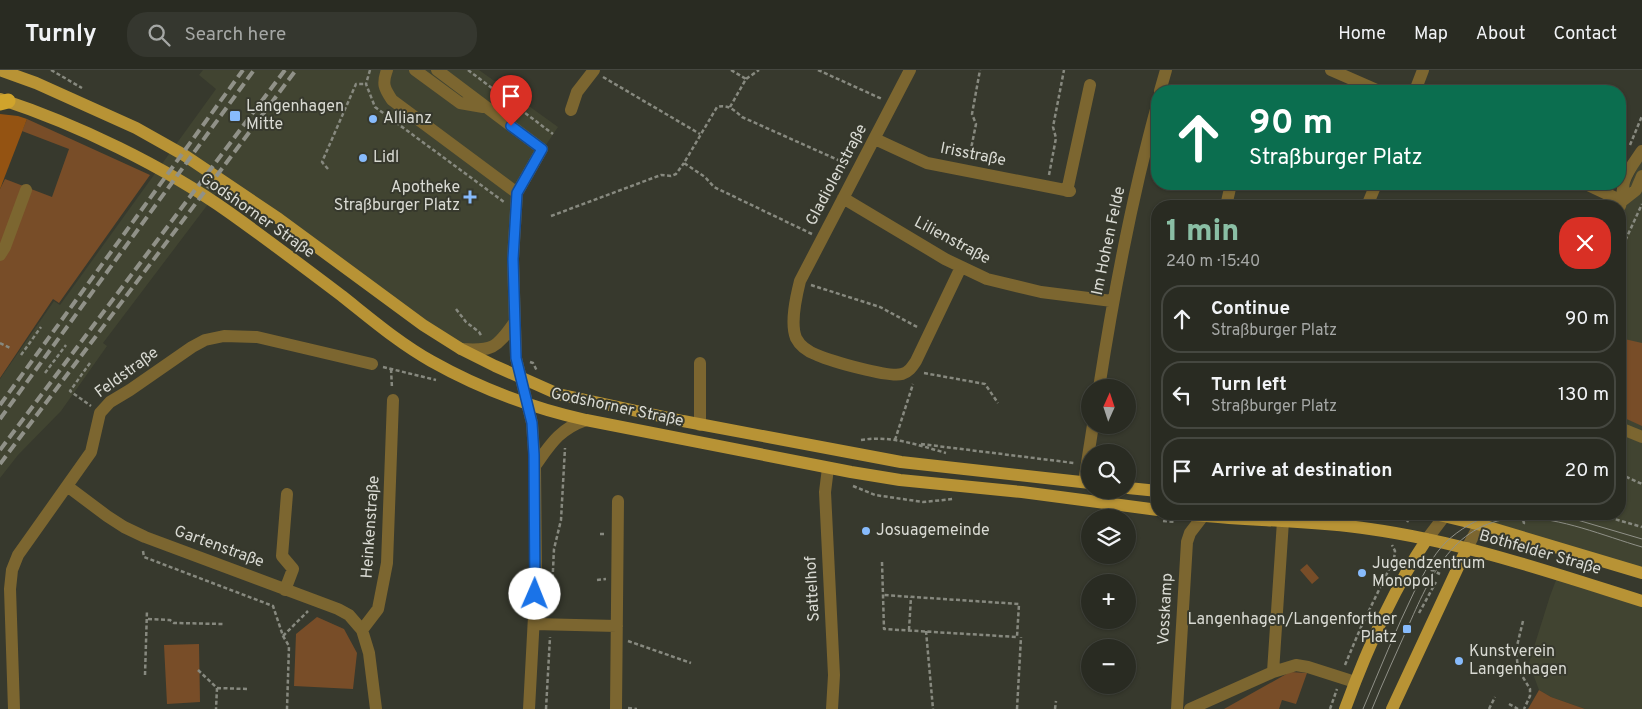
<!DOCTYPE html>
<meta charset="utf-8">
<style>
:root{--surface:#292b22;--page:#35372f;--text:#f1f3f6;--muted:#a5a7a5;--line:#454740;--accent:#8abfa5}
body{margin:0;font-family:Overpass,sans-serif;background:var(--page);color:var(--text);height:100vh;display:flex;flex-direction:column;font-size:19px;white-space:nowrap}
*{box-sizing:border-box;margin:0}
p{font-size:16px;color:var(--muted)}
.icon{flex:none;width:28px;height:28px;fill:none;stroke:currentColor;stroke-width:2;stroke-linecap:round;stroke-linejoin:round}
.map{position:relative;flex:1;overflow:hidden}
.side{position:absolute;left:1151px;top:130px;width:475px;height:320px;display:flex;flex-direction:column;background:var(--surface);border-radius:20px;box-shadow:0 1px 4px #0004,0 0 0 1px var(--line)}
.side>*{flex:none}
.guide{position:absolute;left:1151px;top:15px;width:475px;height:105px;border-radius:20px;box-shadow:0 1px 4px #0004,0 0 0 1px var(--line);background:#0b6e4f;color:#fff;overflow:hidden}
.needle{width:32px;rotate:3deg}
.controls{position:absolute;left:1081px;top:309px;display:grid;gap:10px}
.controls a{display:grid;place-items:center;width:55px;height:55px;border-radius:50%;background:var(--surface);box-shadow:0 1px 4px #0004,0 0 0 1px var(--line);font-size:25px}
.pin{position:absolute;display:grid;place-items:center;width:42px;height:42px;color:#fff;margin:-51px -21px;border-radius:50% 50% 50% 0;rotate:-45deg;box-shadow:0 0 5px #0007}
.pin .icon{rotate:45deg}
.me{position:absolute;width:55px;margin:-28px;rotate:1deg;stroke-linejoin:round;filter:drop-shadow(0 0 4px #0008)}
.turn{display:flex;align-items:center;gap:18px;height:105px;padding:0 15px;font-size:22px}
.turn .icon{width:65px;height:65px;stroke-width:2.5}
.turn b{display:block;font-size:35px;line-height:42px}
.round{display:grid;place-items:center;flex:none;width:52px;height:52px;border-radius:20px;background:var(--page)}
.summary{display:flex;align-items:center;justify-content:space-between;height:85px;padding:0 15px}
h1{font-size:30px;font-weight:800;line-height:38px;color:var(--accent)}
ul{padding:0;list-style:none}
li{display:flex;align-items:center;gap:15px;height:68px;margin:0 10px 8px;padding:0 5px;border:2px solid var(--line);border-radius:20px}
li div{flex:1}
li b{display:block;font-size:19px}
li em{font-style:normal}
header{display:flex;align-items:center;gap:30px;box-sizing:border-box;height:70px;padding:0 25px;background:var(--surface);border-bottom:1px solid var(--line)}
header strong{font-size:24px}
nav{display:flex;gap:28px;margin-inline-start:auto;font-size:18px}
.search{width:350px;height:45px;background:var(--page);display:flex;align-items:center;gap:12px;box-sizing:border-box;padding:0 18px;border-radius:20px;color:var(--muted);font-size:19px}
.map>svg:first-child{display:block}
.built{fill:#414431}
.green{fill:#784d28}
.forest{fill:#945312}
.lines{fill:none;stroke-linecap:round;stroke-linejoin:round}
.path{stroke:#87897f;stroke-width:2.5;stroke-dasharray:4 2.5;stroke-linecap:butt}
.minor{stroke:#7c6630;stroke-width:12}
.major{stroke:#b89335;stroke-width:12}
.highway{stroke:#d0a42c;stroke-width:15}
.tram{stroke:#909188;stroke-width:1}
.rail{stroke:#909188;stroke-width:4;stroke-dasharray:10 5;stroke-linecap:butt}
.route-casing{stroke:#114b97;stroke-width:12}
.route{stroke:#1a73e8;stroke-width:9}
.poi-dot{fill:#87bbfc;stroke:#37392d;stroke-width:2}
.labels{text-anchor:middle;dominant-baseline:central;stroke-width:4;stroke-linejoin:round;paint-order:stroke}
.poi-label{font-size:16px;fill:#d9dad3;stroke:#37392d;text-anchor:start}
.street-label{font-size:16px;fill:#d9dad3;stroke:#37392d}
</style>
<header>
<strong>Turnly</strong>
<div class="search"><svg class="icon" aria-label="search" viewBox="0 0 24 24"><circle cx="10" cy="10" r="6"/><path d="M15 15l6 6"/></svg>Search here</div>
<nav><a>Home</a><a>Map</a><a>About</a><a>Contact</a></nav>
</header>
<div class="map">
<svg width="1642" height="639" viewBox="0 0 1642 639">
<rect width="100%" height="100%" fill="#37392d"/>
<path class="built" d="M203 0H479L558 57 523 109 514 253 503 269 461 279 224 113 103 273 107 276 61 341 18 385 0 408V309L54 231 60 235 216 19 199 5Z
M1642 88V504L1485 456V444H1620V136Z
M1558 505 1642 531V639H1585L1551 627 1539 620 1529 593 1550 526Z"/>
<path class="green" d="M27 49 150 105 59 233 53 229 0 308V119L5 109 52 127 69 79 22 61Z
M1620 268 1642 273V356L1620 346Z
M1307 494 1319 508 1312 514 1300 500Z
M317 547 344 559 357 583 353 619 294 616 296 564Z
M199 574 200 632 167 634 164 575Z
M1290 602 1307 603 1296 634 1282 630 1279 639H1224Z
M1539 620 1551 627 1585 639H1528Z"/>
<path class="forest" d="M0 44 18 46 27 49 0 119Z"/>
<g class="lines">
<path class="path" d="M51 0 82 18
M370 0 366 14 375 37 504 132
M468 0 553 64
M731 0 746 9
M818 0 882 29
M603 7 700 64
M730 37 746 9 759 0
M1630 75 1642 46
M969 89 976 54 972 44 980 0
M328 99 322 92 356 14H366
M1049 105 1056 68 1053 57 1064 0
M551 146 661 105 671 106 676 104 684 93
M812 164 714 117 705 107 684 93 717 37C728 34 734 40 742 47L847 94
M1620 182 1642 134
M811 215 880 237 919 258
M456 239 466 252 479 262 482 267
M0 273 10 278
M21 285 41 257
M530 292 533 293 537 301
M90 293 70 321 91 336
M383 297 436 310
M391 299 392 318
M45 303 66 275
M924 303 985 314 998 333
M861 370C890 365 918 375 946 383
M895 370 913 314
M921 374 1074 393
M1620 404 1642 414
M853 416 875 425 923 432 953 429
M1521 444 1524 453 1523 455
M1597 444 1642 457
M1163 451 1175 452
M1407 452 1412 444
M600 464H606
M143 481 144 487 273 536 283 566 289 576 287 639
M882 492 884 559 1017 567 1019 534 883 525
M1425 497 1440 504
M597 510 606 509
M551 541 554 479 561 450 565 378
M1419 543 1436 512
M148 549 170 550 174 553 224 554
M1523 551 1516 580 1518 599 1530 619V626L1524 639
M909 560 911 527
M926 561 933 639
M283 566 308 541
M628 571 691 593
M1345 595 1361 557 1394 489 1395 481 1392 475
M198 600 217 618 216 639
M145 605 147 540
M217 618 247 619
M1509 634 1518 639
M628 638 637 639
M546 639 550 567
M1017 639 1021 567
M1055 639 1056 631
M1330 639 1337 619
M1489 639 1495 627"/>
<path class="minor" d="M387 0C382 14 384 18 392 30L517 123
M415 0 460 33 483 37
M437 0 542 79 517 123 513 189 516 288 532 353 535 396 536 509 529 639
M910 0 800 211C796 227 790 253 796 268 800 276 809 282 817 285 831 291 889 308 902 304 909 302 912 297 916 291L961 197
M1331 0 1379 21
M1160 21 1166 0
M1415 21 1423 0
M571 40 577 22 594 0
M875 69 927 93 1070 121
M1586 114 1622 131
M1067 121 1090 15
M843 128 945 189 987 209 1041 222 1112 231
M1622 131 1636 120 1642 106
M1226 136 1231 114
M1367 136 1376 114
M1620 136C1623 128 1622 120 1624 112 1627 101 1635 91 1642 81
M0 185 5 177 26 120
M461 279C492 281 496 279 514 253
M1099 318C1114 221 1132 126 1158 32
M700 355V293
M1620 358 1642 367
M535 396C550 375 559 359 586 350
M828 398 825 422 834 605 832 639
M1084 412 1093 355
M67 416 107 446 124 457 145 467 338 539 349 545 362 560
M1427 469 1446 444
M1467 478 1485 444
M285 520 293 499 282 486 287 424
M534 554 617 556
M1273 602 1283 451
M14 639 10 519 12 500 18 485 91 382 100 343 110 332 130 320 192 277 205 270 224 266 257 267 372 294
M376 639 369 583 362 560 378 539 387 493 393 330
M616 639 618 431
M1177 639 1187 472 1190 463 1203 446
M1190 639 1273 602 1296 595 1308 597 1355 612"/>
<path class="major" d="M0 0 36 13 136 58 184 85 279 149 423 255 461 279 495 296 558 324 683 351 901 392 1090 413
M0 29C76 54 164 96 230 143 268 170 305 198 342 226 371 249 399 273 431 291 479 318 532 338 586 350L851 402 900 410 1022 422 1158 440
M1128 418 1158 421
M1184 444C1246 451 1309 450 1370 459 1463 472 1553 503 1642 531
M1435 444 1485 456 1642 503
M1345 639C1367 579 1392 521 1427 469
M1392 639 1467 478"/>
<path class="highway" d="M0 33 8 31"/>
<path class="tram" d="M1557 444 1642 469
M1363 639C1380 599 1396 559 1415 520 1424 504 1432 486 1446 472 1460 459 1475 450 1494 444
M1372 639C1383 612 1395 586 1407 559 1430 507 1454 449 1521 448 1560 447 1604 466 1642 477"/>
<path class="rail" d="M0 335 243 0
M0 349 254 0
M0 380 285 0
M0 394 296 0"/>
</g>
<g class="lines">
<g class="route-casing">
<path id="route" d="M511 56 542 79 517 123 513 189 516 288 532 353 534 385 535 524"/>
</g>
<use href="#route" class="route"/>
</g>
<g class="poi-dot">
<rect x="229" y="40" width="12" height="12" rx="2.5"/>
<circle cx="373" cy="49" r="5"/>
<circle cx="363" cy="88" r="5"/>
<path d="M467.5 119.5h5v5h5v5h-5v5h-5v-5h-5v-5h5z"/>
<circle cx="866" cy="461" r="5"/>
<circle cx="1362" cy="503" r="5"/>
<rect x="1402" y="554" width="10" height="10" rx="2.5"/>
<circle cx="1459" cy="591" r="5"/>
</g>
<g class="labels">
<g class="poi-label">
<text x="246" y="37">Langenhagen<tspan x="246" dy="18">Mitte</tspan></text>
<text x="383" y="49">Allianz</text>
<text x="373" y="88">Lidl</text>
<text x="460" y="118" text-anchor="end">Apotheke<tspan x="460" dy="18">Straßburger Platz</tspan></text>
<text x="876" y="461">Josuagemeinde</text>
<text x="1372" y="494">Jugendzentrum<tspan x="1372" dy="18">Monopol</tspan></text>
<text x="1397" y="550" text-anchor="end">Langenhagen/Langenforther<tspan x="1397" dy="18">Platz</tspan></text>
<text x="1469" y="582">Kunstverein<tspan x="1469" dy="18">Langenhagen</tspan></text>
</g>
<g class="street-label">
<text transform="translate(973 85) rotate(11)">Irisstraße</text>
<text transform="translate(837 105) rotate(-62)">Gladiolenstraße</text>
<text transform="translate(257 146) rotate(35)">Godshorner Straße</text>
<text transform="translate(952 171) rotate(28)">Lilienstraße</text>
<text transform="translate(1109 171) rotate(-78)">Im Hohen Felde</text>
<text transform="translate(127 303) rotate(-36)">Feldstraße</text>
<text transform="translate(617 338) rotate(12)">Godshorner Straße</text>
<text transform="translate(371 457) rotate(-86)">Heinkenstraße</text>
<text transform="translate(219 477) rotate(20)">Gartenstraße</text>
<text transform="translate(1540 483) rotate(16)">Bothfelder Straße</text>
<text transform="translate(813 519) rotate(-93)">Sattelhof</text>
<text transform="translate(1166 539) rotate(-87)">Vosskamp</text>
</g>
</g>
</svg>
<div class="controls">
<a><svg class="needle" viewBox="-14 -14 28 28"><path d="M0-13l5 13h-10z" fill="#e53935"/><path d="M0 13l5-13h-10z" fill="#a5a7a5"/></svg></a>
<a><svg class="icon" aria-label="search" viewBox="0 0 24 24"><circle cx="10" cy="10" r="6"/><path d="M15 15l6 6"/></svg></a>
<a><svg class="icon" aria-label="layers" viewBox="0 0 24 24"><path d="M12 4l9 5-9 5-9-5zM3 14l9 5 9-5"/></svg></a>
<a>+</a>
<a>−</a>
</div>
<div class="pin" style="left:511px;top:56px;background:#d93025"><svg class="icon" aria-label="arrive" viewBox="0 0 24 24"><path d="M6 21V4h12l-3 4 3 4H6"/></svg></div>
<svg class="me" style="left:535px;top:524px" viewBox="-20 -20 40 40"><circle r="19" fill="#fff"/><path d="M0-13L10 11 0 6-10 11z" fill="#1a73e8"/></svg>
<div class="guide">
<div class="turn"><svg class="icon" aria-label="ahead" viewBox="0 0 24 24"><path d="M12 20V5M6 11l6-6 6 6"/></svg><div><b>90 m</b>Straßburger Platz</div></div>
</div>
<section class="side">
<div class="summary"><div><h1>1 min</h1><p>240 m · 15:40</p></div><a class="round" style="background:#d93025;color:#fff"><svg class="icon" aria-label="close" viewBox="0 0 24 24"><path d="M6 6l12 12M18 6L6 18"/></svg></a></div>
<ul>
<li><svg class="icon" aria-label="ahead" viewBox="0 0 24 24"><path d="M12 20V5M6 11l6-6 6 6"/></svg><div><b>Continue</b><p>Straßburger Platz</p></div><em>90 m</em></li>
<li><svg class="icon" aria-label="left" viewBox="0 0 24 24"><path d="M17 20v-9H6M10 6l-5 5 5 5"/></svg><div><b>Turn left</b><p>Straßburger Platz</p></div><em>130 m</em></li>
<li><svg class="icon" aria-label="arrive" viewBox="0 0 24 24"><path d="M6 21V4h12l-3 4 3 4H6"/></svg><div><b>Arrive at destination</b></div><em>20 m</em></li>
</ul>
</section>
</div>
